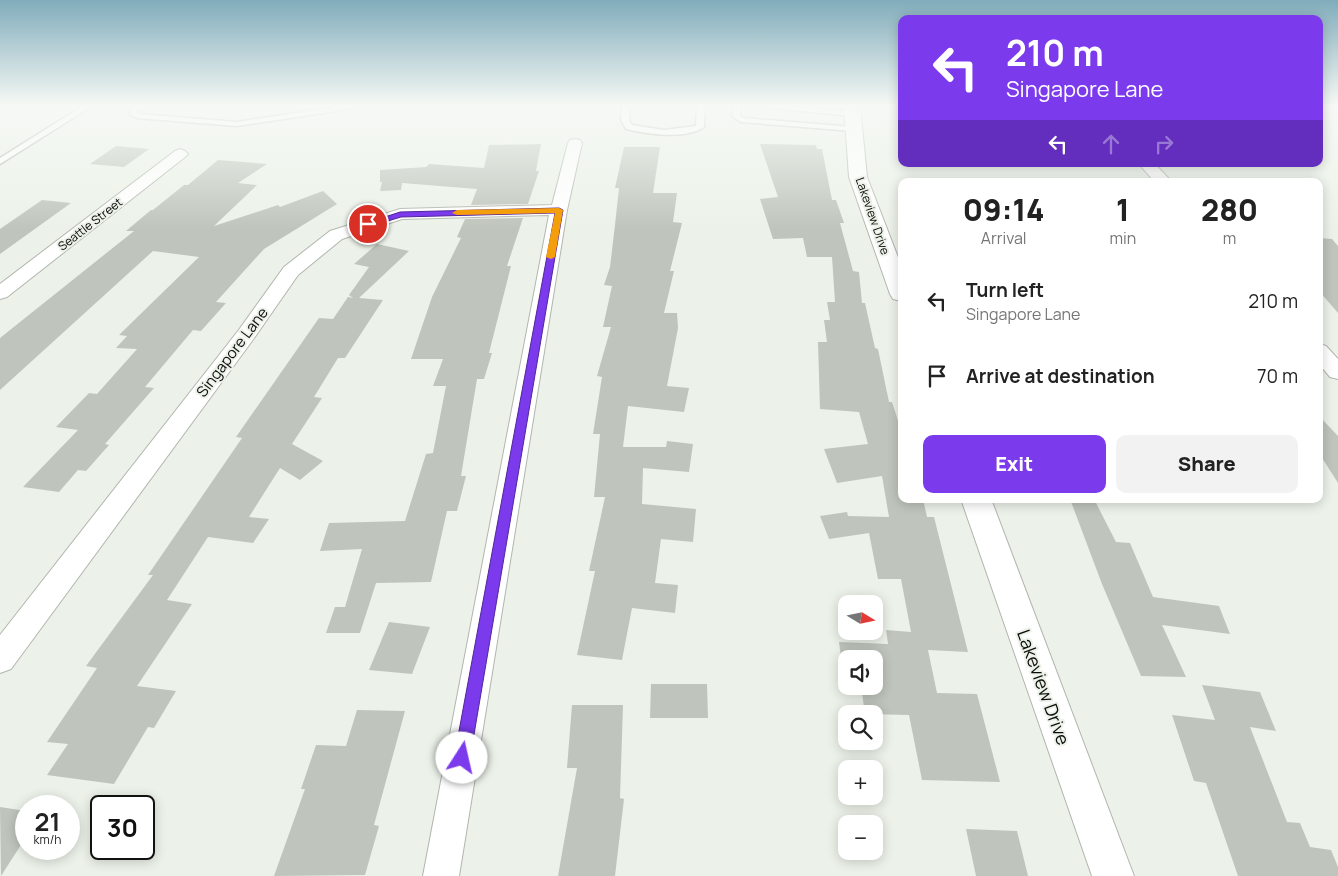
<!DOCTYPE html>
<meta charset="utf-8">
<style>
:root{--surface:#fff;--page:#f2f2f2;--text:#222;--muted:#767676;--accent:#7c3aed}
body{margin:0;font-family:Manrope,sans-serif;background:var(--page);color:var(--text);height:100vh;display:flex;flex-direction:column;font-size:19px;white-space:nowrap}
*{box-sizing:border-box;margin:0}
p{font-size:16px;color:var(--muted)}
.icon{flex:none;width:28px;height:28px;fill:none;stroke:currentColor;stroke-width:2;stroke-linecap:round;stroke-linejoin:round}
.map{position:relative;flex:1;overflow:hidden}
.side{position:absolute;left:898px;top:178px;width:425px;height:325px;display:flex;flex-direction:column;background:var(--surface);border-radius:10px;box-shadow:0 2px 12px #0003}
.side>*{flex:none}
.top-card{position:absolute;left:898px;top:15px;width:425px;height:152px;border-radius:10px;box-shadow:0 2px 12px #0003;background:#7c3aed;color:#fff;overflow:hidden}
.needle{width:32px;rotate:100deg}
.buttons{position:absolute;left:838px;top:595px;display:grid;gap:10px}
.buttons a{display:grid;place-items:center;width:45px;height:45px;border-radius:10px;background:var(--surface);box-shadow:0 2px 12px #0003;font-size:25px}
.speed{position:absolute;left:15px;top:795px;display:flex;gap:10px;font-size:25px;font-weight:700;text-align:center}
.speed>*{display:grid;place-content:center;width:65px;height:65px;border-radius:50%;background:var(--surface);box-shadow:0 2px 12px #0003;line-height:1}
.speed small{font-size:12px;font-weight:400}
.speed .limit{border:2px solid #111;border-radius:8px;background:#fff;color:#111}
.pin{position:absolute;display:grid;place-items:center;width:42px;height:42px;color:#fff;margin:-21px;border:2px solid #fff;border-radius:50%;box-shadow:0 1px 5px #0007}
.me{position:absolute;width:55px;margin:-28px;rotate:10deg;stroke-linejoin:round;filter:drop-shadow(0 0 4px #0008)}
.turn{display:flex;align-items:center;gap:18px;height:105px;padding:0 25px;font-size:22px}
.turn .icon{width:65px;height:65px;stroke-width:2.5}
.turn b{display:block;font-size:35px;line-height:42px}
.lanes{display:flex;align-items:center;height:48px;padding:0 25px;background:#0003;justify-content:center;gap:25px;direction:ltr}
.lanes .off{opacity:.35}
.eta{display:flex;justify-content:space-evenly;align-items:center;height:85px;text-align:center}
.eta b{font-size:30px;font-weight:800;line-height:35px}
.button{display:flex;gap:10px;margin-top:auto;padding:10px 25px}
.button a{flex:1;height:58px;border-radius:10px;background:var(--accent);color:#fff;font-size:20px;font-weight:800;line-height:58px;text-align:center}
.button a+a{background:var(--page);color:var(--text)}
ul{padding:0;list-style:none}
li{display:flex;align-items:center;gap:15px;height:75px;padding:0 25px}
li div{flex:1}
li b{display:block;font-size:19px}
li em{font-style:normal}
.map>svg:first-child{display:block}
.building{fill:#bfc5bc}
.lines{fill:none;stroke-linecap:round;stroke-linejoin:round}
.service-casing{stroke:#b1b6ae;stroke-width:3}
.minor-casing{stroke:#b1b6ae;stroke-width:2}
.tertiary-casing{stroke:#b1b6ae;stroke-width:2}
.service{fill:#fff;fill-rule:evenodd}
.minor{fill:#fff;fill-rule:evenodd}
.tertiary{fill:#fff;fill-rule:evenodd}
.route{fill:#7c3aed;stroke:#51269a}
.slow{fill:#f59e0b}
.labels{text-anchor:middle;dominant-baseline:central;stroke-width:4;stroke-linejoin:round;paint-order:stroke}
.far-street-label{font-size:12px;fill:#0b0d0a;stroke:#ecf2e9}
.street-label{font-size:15px;fill:#0b0d0a;stroke:#ecf2e9}
.near-street-label{font-size:18px;fill:#0b0d0a;stroke:#ecf2e9}
</style>
<div class="map">
<svg width="1338" height="876" viewBox="0 0 1338 876">
<rect width="100%" height="100%" fill="#ecf2e9"/>
<path class="building" d="M541 144 536 171H539L528 204 471 205 477 189 402 183 401 190 380 191 382 182H380V170L426 167 429 164 484 168 489 145Z
M760 144 816 145 817 149H822L832 200H836L844 223H840L853 271 859 272 862 303H865L875 348 878 349 889 402H892L901 430V499H923L927 517H934L968 652 928 650 937 693 977 694 1000 782 922 780 909 715 865 714 861 686H874V659H846V672H843L839 642 888 644 886 630 911 632 901 579H878L869 533 829 539 820 516 847 512 848 516 889 517 882 476 837 483 824 449 868 444 859 412 820 409 818 342H827L824 320H830L827 302H835L832 257H807L803 238 773 239 760 199 778 197Z
M116 146 149 149 124 167 90 164Z
M624 147H660L653 193H677L673 222 682 223 670 271H674L664 313H677L678 328 667 386 689 388 684 412 628 406 623 447H666L667 441 693 444 689 472 643 468 642 504 696 509 693 542 661 539 655 583 678 585 675 613 632 608 622 660 577 655 595 571H589L605 497H594L600 434H593L602 377 597 376 611 327H603L612 286 604 285 610 267 615 225 619 188H615Z
M218 160 267 164 238 183 257 185 214 226 278 205 280 207 323 191 337 204 264 249 216 302 226 303 201 331 193 330 145 387 154 388 105 444 109 445 86 471 78 470 59 492 23 487 78 430 56 427 89 393 97 394 137 349 116 348 127 336 119 335 199 257 153 251 0 390V338L134 231H126L151 210H153L184 185H188Z
M42 200 71 203 0 254V229Z
M523 218 507 266H511L489 353H492L484 379H477L461 476H466L457 511H447L431 582 376 583 360 633H326L335 607H345L362 549 320 551 329 523 405 521 426 454 433 453 446 386H433L443 359H411L432 297 461 238 457 237 465 219Z
M1319 238 1332 239 1338 246V313L1319 291Z
M377 244 409 251 359 298 383 300 345 358H338L314 397 322 398 292 444 323 461 300 480 280 468 249 517 269 519 253 543 208 537 167 600 192 604 137 686 176 691 154 728 148 727 114 784 47 775 68 744 47 742 97 668 86 666 153 575H148L242 438 236 437 319 318 333 319 348 297 353 298 349 295 369 267 354 264Z
M1319 416 1338 436V483L1319 453Z
M1070 499H1094L1116 542 1130 543 1153 597 1219 606 1230 634 1162 625 1186 677 1141 676 1102 584Z
M389 622 430 627 412 674 369 670Z
M651 684H707L708 718H650Z
M1202 685 1260 692 1276 731 1250 727 1287 822 1300 823 1310 847 1331 850 1338 867V876H1238L1206 783 1194 781 1172 715 1215 720Z
M572 705H623L620 798 624 799 615 876H558L577 768H567Z
M357 710 405 711 374 825 379 826 365 875 274 876 305 789H301L316 745 346 746Z
M0 807 26 811V837L1 876Z
M966 829 1017 831 1028 876H976Z"/>
<g class="lines">
<g class="service-casing">
<path id="service" d="M83 106H92L0 164V158Z
M137 106H146L137 112 139 114 237 122 341 106H359L355 108 237 126 137 118 129 114 131 109Z
M622 106H630L629 120 632 125 664 130 696 126 697 106H705L704 127C686 140 647 134 626 129L621 120Z
M733 106H741L740 115 743 118 853 127 857 129 853 131 741 122 732 116Z
M767 106H793L852 112 856 114 852 116 771 108Z"/>
</g>
<g class="minor-casing">
<path id="minor" d="M575 139 580 140 582 143 567 210 459 876H423L549 215 402 219 342 239 298 275 252 341 11 669 0 673V635L238 331 284 267 330 231 400 209 552 205 568 143 570 140Z
M180 149 185 151 188 154 185 157 7 297 0 299V284L175 151Z
M1139 164H1155L1171 181H1154Z
M1319 344 1326 346 1338 359V379L1330 377 1319 364Z"/>
</g>
<g class="tertiary-casing">
<path id="tertiary" d="M844 106H860L867 177 901 265V301L893 299 890 294 849 177Z
M961 499H991L1134 876H1092Z"/>
</g>
<use href="#service" class="service"/>
<use href="#minor" class="minor"/>
<use href="#tertiary" class="tertiary"/>
</g>
<linearGradient id="sky" x2="0" y2="1"><stop stop-color="#81acbb"/><stop offset="0.46" stop-color="#f6f9f5"/><stop offset="1" stop-color="#f6f9f5" stop-opacity="0"/></linearGradient>
<rect width="1338" height="229" fill="url(#sky)"/>
<path class="route" d="M559 208 563 210 470 758 468 764 462 766 456 764 454 758 555 213 401 217 368 227 364 224 400 212Z"/>
<path class="slow" d="M559 208 563 210 555 257 551 259 546 257 555 213 457 215 452 213 457 210Z"/>
<g class="labels">
<g class="far-street-label">
<text transform="translate(873 216) rotate(71)">Lakeview Drive</text>
<text transform="translate(90 224) rotate(-38)">Seattle Street</text>
</g>
<g class="street-label">
<text transform="translate(232 352) rotate(-53)">Singapore Lane</text>
</g>
<g class="near-street-label">
<text transform="translate(1044 687) rotate(70)">Lakeview Drive</text>
</g>
</g>
</svg>
<div class="buttons">
<a><svg class="needle" viewBox="-14 -14 28 28"><path d="M0-13l5 13h-10z" fill="#e53935"/><path d="M0 13l5-13h-10z" fill="#767676"/></svg></a>
<a><svg class="icon" aria-label="sound" viewBox="0 0 24 24"><path d="M4 9h4l5-4v14l-5-4H4zM17 9q2 3 0 6"/></svg></a>
<a><svg class="icon" aria-label="search" viewBox="0 0 24 24"><circle cx="10" cy="10" r="6"/><path d="M15 15l6 6"/></svg></a>
<a>+</a>
<a>−</a>
</div>
<div class="speed"><div>21<small>km/h</small></div><div class="limit">30</div></div>
<div class="pin" style="left:368px;top:224px;background:#d93025"><svg class="icon" aria-label="arrive" viewBox="0 0 24 24"><path d="M6 21V4h12l-3 4 3 4H6"/></svg></div>
<svg class="me" style="left:462px;top:758px" viewBox="-20 -20 40 40"><circle r="19" fill="#fff"/><path d="M0-13L10 11 0 6-10 11z" fill="#7c3aed"/></svg>
<div class="top-card">
<div class="turn"><svg class="icon" aria-label="left" viewBox="0 0 24 24"><path d="M17 20v-9H6M10 6l-5 5 5 5"/></svg><div><b>210 m</b>Singapore Lane</div></div>
<div class="lanes"><svg class="icon" aria-label="left" viewBox="0 0 24 24"><path d="M17 20v-9H6M10 6l-5 5 5 5"/></svg><svg class="icon off" aria-label="ahead" viewBox="0 0 24 24"><path d="M12 20V5M6 11l6-6 6 6"/></svg><svg class="icon off" aria-label="right" viewBox="0 0 24 24"><path d="M7 20v-9h11M14 6l5 5-5 5"/></svg></div>
</div>
<section class="side">
<div class="eta">
<div><b>09:14</b><p>Arrival</p></div>
<div><b>1</b><p>min</p></div>
<div><b>280</b><p>m</p></div>
</div>
<ul>
<li><svg class="icon" aria-label="left" viewBox="0 0 24 24"><path d="M17 20v-9H6M10 6l-5 5 5 5"/></svg><div><b>Turn left</b><p>Singapore Lane</p></div><em>210 m</em></li>
<li><svg class="icon" aria-label="arrive" viewBox="0 0 24 24"><path d="M6 21V4h12l-3 4 3 4H6"/></svg><div><b>Arrive at destination</b></div><em>70 m</em></li>
</ul>
<div class="button"><a>Exit</a><a>Share</a></div>
</section>
</div>
